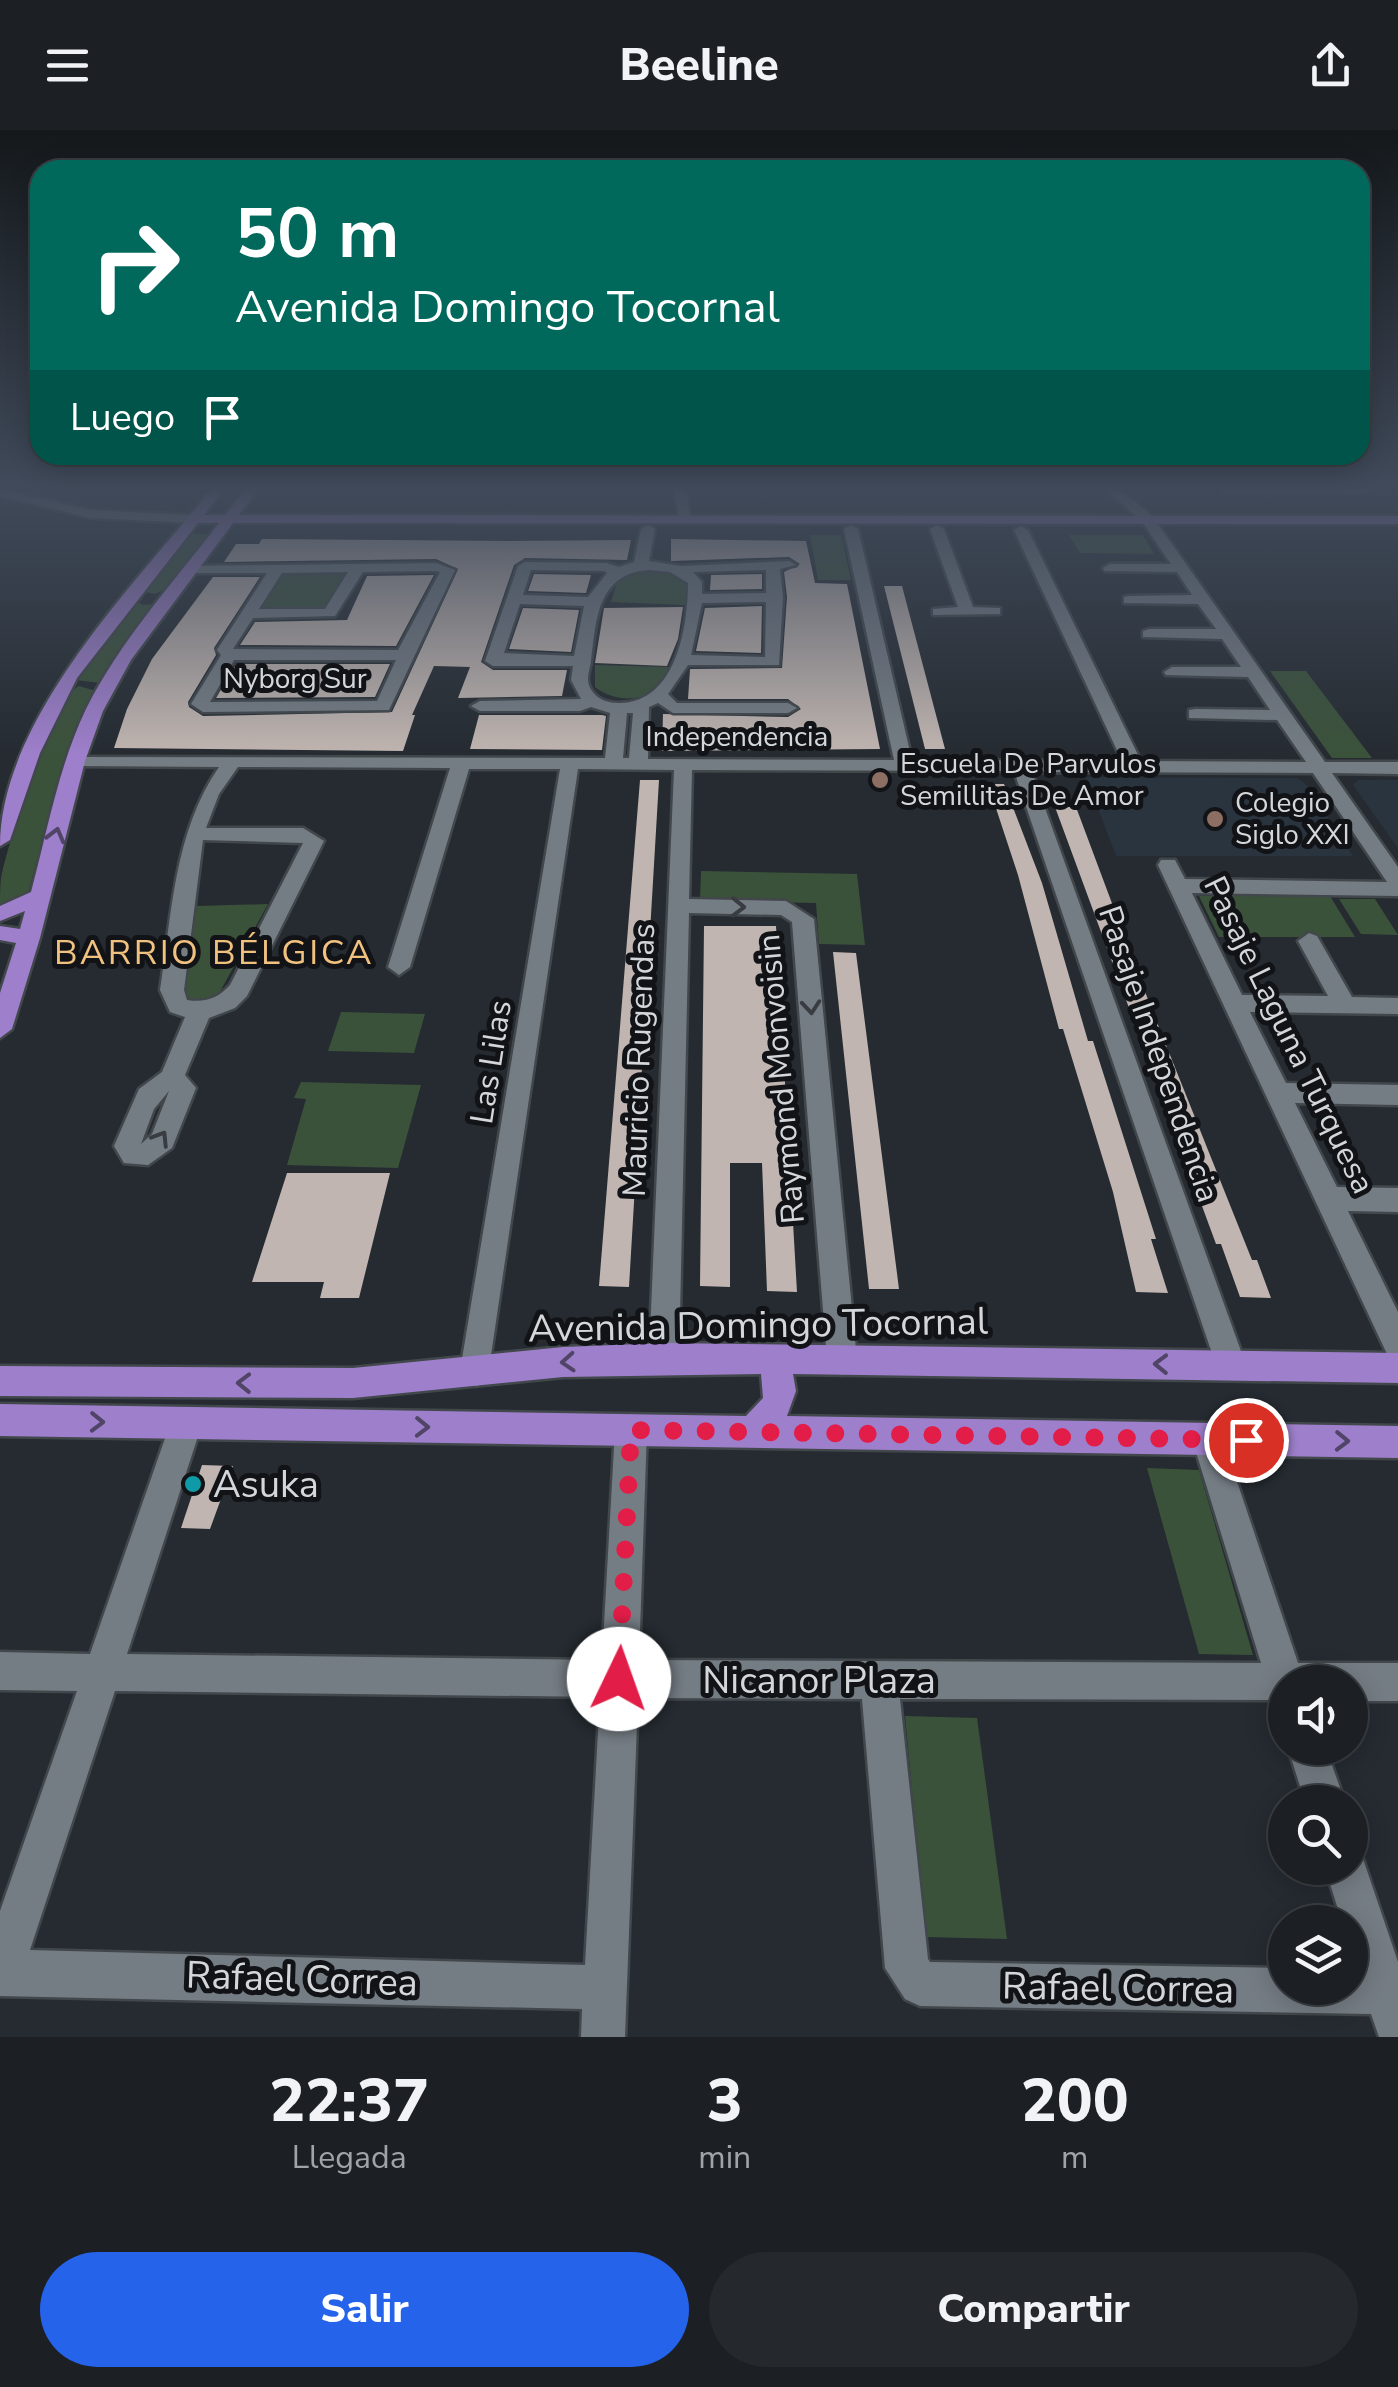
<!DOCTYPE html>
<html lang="es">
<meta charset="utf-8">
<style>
:root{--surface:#1c2025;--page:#25282d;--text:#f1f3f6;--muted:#a0a3a7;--line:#3a3e42;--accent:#2563eb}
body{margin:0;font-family:"Nunito Sans",sans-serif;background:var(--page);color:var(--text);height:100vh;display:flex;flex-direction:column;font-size:38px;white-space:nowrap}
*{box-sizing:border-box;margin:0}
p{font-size:32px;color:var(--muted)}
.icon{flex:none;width:55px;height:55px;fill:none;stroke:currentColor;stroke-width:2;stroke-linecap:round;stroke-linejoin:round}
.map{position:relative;height:1907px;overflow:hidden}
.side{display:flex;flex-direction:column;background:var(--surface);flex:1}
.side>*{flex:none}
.guide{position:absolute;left:30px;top:30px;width:1340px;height:305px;border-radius:30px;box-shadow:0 5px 25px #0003,0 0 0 2px var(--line);background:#00695c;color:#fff;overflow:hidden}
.fabs{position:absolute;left:1268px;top:1535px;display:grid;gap:20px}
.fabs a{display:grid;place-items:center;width:100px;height:100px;border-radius:50%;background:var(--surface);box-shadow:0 5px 25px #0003,0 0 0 2px var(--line);font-size:50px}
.pin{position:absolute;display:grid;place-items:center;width:85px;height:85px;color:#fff;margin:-42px;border:5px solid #fff;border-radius:50%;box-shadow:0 2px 10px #0007}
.me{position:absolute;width:110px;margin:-55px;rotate:3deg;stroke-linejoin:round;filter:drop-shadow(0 0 8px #0008)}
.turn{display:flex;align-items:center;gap:35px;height:210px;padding:0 40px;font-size:45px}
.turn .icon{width:130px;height:130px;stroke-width:2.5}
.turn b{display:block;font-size:70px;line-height:85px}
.then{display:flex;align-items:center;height:95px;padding:0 40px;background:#0003;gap:20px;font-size:38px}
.eta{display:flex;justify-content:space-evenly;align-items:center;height:170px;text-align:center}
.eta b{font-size:60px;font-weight:800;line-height:70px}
.button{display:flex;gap:20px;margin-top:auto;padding:20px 40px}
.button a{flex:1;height:115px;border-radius:60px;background:var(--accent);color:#fff;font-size:40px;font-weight:800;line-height:115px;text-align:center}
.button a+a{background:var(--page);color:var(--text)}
header{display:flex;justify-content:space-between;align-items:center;height:130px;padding:0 40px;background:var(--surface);font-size:45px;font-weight:800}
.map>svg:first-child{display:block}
.built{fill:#29343f}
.green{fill:#3b523a}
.building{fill:#c0b5b0}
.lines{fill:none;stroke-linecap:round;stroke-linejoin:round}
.minor-casing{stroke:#41474b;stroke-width:5}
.major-casing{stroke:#41474b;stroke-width:5}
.minor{fill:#757d84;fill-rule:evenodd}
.major{fill:#9e7fcb;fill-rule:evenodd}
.oneway{stroke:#504467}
.oneway2{stroke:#393d42}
.route{stroke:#e11d48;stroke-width:18;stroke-dasharray:0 32.4}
.education-dot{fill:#8d6e63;stroke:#111316;stroke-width:4}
.culture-dot{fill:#0f9aa8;stroke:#111316;stroke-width:4}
.labels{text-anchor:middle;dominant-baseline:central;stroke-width:10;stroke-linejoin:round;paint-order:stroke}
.far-street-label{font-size:28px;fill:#d3d7db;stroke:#111316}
.far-poi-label{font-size:28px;fill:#d3d7db;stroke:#111316;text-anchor:start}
.street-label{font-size:32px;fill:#d3d7db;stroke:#111316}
.neighbourhood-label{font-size:35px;letter-spacing:2.5px;fill:#f1c17f;stroke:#111316}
.near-street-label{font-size:38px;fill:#d3d7db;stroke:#111316}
.near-poi-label{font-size:38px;fill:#d3d7db;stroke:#111316;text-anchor:start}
</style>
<header><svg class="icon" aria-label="menu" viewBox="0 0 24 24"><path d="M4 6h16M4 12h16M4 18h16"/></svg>Beeline<svg class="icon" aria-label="share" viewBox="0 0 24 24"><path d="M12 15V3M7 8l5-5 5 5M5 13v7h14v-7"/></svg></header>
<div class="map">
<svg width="1398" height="1907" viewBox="0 0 1398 1907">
<rect width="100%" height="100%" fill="#252b31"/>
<path class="built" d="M1086 647 1296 648 1305 653 1353 726H1116Z
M1358 650H1398V718L1353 655Z"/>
<path class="green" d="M188 404H210L165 459 155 464 140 461Z
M810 405H841L851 450H818Z
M1069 405H1143L1154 424 1080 423Z
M647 439 671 441 688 453 685 475 611 472 618 449Z
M280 441H347L327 478 322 481H257L261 469 269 468 277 453 272 452Z
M135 470 143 475 158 474 111 531 100 553 76 550Z
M595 535 669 537C660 571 621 577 595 557Z
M1270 541H1306L1372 628H1332Z
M79 556 96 561 56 660 27 767 0 779C0 769 0 757 1 748 7 715 54 568 79 556Z
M701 741 857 744 865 815 819 814 816 773 700 771Z
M1199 766H1330L1355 807H1219Z
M1339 769H1375L1398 805 1361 804Z
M268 774 216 869 189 870 183 866 197 776Z
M341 882H342L425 884 414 923 328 921Z
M301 952 421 955 398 1038 287 1035 306 969 294 968Z
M1147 1338 1199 1340 1253 1525 1199 1524Z
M905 1586 977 1588 1007 1809 926 1807Z"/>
<path class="building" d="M262 409 509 411 631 410 627 430 525 428 514 435 481 532 493 540H567L562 566 458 568 470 537 434 536 412 585H415L403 621 114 618 127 579 152 529 213 447H260L214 518 216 525 188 572 189 577 203 586 392 582 458 439 436 429 224 432 236 414H259Z
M671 409 806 411 815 453 847 454 880 619 662 621 663 584 788 587 801 579 788 569H688L690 539 782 538 787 467 784 442 800 434 789 427 671 431Z
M534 444 591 445 586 463 528 461Z
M762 444V459L710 460 711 445Z
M434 445 396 516 240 515 255 492 347 490 367 446Z
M884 456H902L945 619H925Z
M762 476 761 523 696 521 705 478Z
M683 477 678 509 667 536 595 533 604 478Z
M523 478 579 480 571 522 509 519Z
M236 534H390L375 567 216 568Z
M479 585H602L606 586 602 620 470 619Z
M640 650H659L629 1157 599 1156Z
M988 654H1004L1042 753 1088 911H1093L1156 1109H1151L1168 1163 1136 1162 1113 1062 1063 899H1059L1018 745Z
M1055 677H1076L1150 875 1252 1130H1257L1271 1168 1240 1167 1221 1114H1216Z
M704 796H776L797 1162 767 1161 762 1033H730V1157L700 1156Z
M833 822 856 823 899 1159H869Z
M287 1043H390L359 1168H320L324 1152H252Z
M202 1335 233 1336 210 1399 181 1398Z"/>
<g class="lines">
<g class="minor-casing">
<path id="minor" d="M0 359 91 380 193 385 200 389 193 393 91 388 0 366Z
M674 359H686L691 392 679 389Z
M1106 359H1119L1153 387 1325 632H1398V644L1332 643 1398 737V766L1192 763 1242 865 1328 866 1298 811 1309 803 1317 806 1352 867 1398 868V884L1250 882 1286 953 1398 955V975L1295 973 1337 1057 1398 1058V1082L1348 1081 1398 1182V1228L1387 1224 1158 735 1161 730H1175L1185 749 1387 752 1313 643 1032 642 1246 1235 1242 1245 1231 1250 1220 1245 1216 1235 1014 641 692 640 689 769 786 771 814 789 857 1230 853 1240 842 1245 831 1240 827 1230 792 792 781 785 689 783 679 1228 675 1238 664 1243 653 1238 649 1228 674 640 578 639 487 1252 476 1256 465 1252 460 1241 560 639H469L410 837 399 845 388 837 450 638 238 637 219 664 206 698H303L324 711 247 866 235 878 209 888 185 945 196 958 172 1018 148 1035 124 1033 114 1016 139 959 162 942 185 887 170 882 160 860C172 783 174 702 219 637L76 636 70 635V627L605 628 610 583 591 577 580 581H480L471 576 480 571 581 569 571 550 573 536H493L485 531 518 436 525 432 606 433 619 437 634 432 641 399 648 395 655 399 649 431 681 436 789 431 796 435 780 439 783 467 779 535H688L668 564 677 573H788L797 578 788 583H673L658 573 649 577 648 629 894 630 844 399 851 395 858 399 912 630 1122 631 1014 400 1021 396 1028 400 1141 631 1306 632 1277 590 1189 588V580L1195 579 1270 580 1248 547 1166 545 1164 542 1172 537H1241L1222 509 1143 507V501L1149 499H1216L1198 474 1124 473V467L1129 466 1192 465 1177 442 1105 441 1103 438 1110 434H1171L1143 393ZM531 440 604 441 607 443 588 467 523 465ZM649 440 670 442 688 453C688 497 676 573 619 573 609 573 598 570 592 561 585 551 589 542 591 532 596 491 597 443 649 440ZM766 440V463L702 464V452L693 442ZM766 472 765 527 691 525 702 473ZM520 474 584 476 574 526 504 523ZM627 583H633L629 628H623ZM203 710 303 713 230 855C218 868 206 873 187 870L184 860ZM169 961 152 1004 141 1014 154 979Z
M1217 359H1370L1364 363H1223Z
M937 395 944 399 973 477 1000 478V484L933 485V479L958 477 930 399Z
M436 433 455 440 389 580 203 582 191 574 221 525 217 520 267 443H190L183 439 185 436ZM436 441 440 442 398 520 233 519 253 488 335 486 363 442ZM348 442 325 479H259L282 443ZM234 530H396L377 571 210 572Z
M186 1278 197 1283 202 1294 127 1524 602 1530 615 1300 620 1289 631 1284 642 1289 647 1300 639 1530 1261 1533 1192 1309 1197 1298 1208 1293 1219 1298 1298 1533H1398V1571H1350V1552H1285V1570L900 1569 928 1829 930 1832 1285 1838V1858H1350V1839L1357 1840 1350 1817V1792H1342L1325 1738H1350V1719L1361 1723 1398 1832V1907H1379L1371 1884 920 1876 905 1869 885 1838 862 1569 638 1568 625 1907H581L582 1879 0 1866V1781L77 1561 0 1560V1522L90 1524 170 1294 175 1283ZM115 1561 600 1567 585 1835 30 1820Z
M1288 1618H1326L1345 1672H1305Z"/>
</g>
<g class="major-casing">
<path id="major" d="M212 359H224L204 385H225L246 359H258L239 385 1398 386V394L233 393 131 530 103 581 85 631 40 808 12 899 0 908V863L16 813 0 810V796L20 799 25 781 0 791V776L31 762C47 702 59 635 86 579 120 511 173 453 219 393H198L77 548 40 623 10 710 0 716C0 589 136 452 212 359Z
M664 1213 1398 1223V1253L793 1244 796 1261 787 1286 1398 1296V1328L0 1306V1274L746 1286 763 1268 761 1244 563 1247 353 1268 0 1266V1236L353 1238 563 1217Z"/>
</g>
<use href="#minor" class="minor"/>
<use href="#major" class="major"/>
</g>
<defs><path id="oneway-chevron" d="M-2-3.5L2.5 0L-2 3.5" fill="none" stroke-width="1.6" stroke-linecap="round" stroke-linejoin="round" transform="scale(2.5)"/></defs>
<g class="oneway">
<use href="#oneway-chevron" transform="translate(56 705) rotate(-75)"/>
<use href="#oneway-chevron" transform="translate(568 1232) rotate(176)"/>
<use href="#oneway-chevron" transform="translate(1161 1234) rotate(-179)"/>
<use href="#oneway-chevron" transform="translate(244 1253) rotate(-179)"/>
<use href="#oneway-chevron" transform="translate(97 1292) rotate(1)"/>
<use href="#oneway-chevron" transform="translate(422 1297) rotate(1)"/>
<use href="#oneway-chevron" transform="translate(1342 1311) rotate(1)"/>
</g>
<g class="oneway2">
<use href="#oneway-chevron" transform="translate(738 777) rotate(1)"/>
<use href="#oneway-chevron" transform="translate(811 877) rotate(85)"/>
<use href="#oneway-chevron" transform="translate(161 1008) rotate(-58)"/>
</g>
<linearGradient id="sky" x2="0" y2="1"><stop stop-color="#14181b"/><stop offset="0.57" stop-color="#404a5a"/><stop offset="1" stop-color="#404a5a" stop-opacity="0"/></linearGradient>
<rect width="1398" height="625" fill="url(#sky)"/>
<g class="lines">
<path class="route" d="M619 1549 631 1300 1246 1310"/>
</g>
<g class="education-dot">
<circle cx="880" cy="650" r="10"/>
<circle cx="1215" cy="689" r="10"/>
</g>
<circle class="culture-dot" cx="193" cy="1354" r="10"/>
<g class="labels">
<g class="far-street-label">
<text x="295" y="549">Nyborg Sur</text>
<text x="737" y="607">Independencia</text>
</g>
<g class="far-poi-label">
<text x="900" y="634">Escuela De Parvulos<tspan x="900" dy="32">Semillitas De Amor</tspan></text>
<text x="1235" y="673">Colegio<tspan x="1235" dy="32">Siglo XXI</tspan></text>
</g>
<g class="street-label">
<text transform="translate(1289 905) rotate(64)">Pasaje Laguna Turquesa</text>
<text transform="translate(1159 924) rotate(71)">Pasaje Independencia</text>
<text transform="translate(639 930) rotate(-88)">Mauricio Rugendas</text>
<text transform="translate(491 932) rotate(-81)">Las Lilas</text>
<text transform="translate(781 949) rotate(-95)">Raymond Monvoisin</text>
</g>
<g class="neighbourhood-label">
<text x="214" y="822">BARRIO BÉLGICA</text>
</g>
<g class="near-street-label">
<text transform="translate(758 1195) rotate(-1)">Avenida Domingo Tocornal</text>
<text x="819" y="1550">Nicanor Plaza</text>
<text transform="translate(302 1849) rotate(2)">Rafael Correa</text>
<text transform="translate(1118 1858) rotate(1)">Rafael Correa</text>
</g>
<g class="near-poi-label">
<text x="213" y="1354">Asuka</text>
</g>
</g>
</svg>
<div class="fabs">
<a><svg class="icon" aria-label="sound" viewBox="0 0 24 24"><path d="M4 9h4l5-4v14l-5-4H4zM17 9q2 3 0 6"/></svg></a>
<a><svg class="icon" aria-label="search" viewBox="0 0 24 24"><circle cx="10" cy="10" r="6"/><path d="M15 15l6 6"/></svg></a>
<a><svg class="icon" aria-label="layers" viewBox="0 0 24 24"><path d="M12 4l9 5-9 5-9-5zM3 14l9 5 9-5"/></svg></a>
</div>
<div class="pin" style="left:1246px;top:1310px;background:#d93025"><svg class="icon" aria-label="arrive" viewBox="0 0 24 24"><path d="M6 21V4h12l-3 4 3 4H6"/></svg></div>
<svg class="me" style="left:619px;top:1549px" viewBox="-20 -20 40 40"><circle r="19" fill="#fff"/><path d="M0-13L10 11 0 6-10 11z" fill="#e11d48"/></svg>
<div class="guide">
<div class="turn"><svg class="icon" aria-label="right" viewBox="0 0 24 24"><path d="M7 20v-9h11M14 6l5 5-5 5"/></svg><div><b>50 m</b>Avenida Domingo Tocornal</div></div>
<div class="then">Luego<svg class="icon" aria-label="arrive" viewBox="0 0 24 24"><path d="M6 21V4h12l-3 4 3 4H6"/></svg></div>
</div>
</div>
<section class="side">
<div class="eta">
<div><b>22:37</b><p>Llegada</p></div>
<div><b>3</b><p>min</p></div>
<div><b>200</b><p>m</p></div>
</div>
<div class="button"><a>Salir</a><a>Compartir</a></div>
</section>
